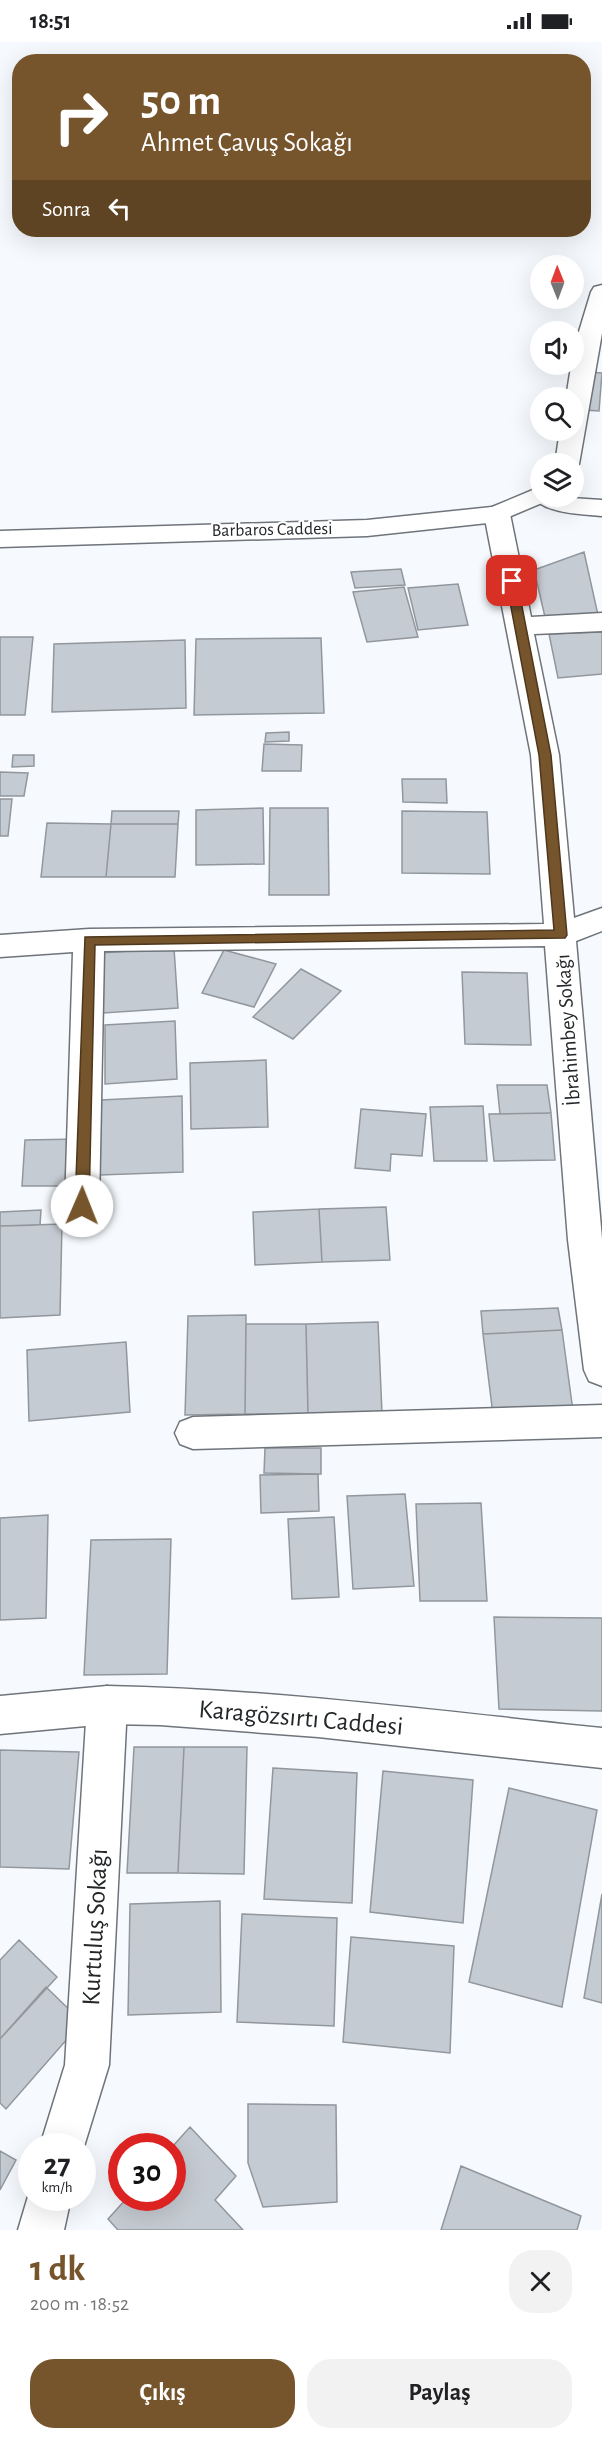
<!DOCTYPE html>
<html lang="tr">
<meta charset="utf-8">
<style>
:root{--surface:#fff;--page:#f2f2f2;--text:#202124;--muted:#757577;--accent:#76552c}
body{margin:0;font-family:"Alegreya Sans",sans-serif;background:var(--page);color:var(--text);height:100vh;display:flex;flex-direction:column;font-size:22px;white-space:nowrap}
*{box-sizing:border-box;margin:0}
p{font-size:20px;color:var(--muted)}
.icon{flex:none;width:33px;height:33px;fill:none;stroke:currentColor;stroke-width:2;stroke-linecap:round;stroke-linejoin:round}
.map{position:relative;height:2188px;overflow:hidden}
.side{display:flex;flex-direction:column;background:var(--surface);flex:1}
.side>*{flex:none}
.guide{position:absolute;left:12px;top:12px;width:579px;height:183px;border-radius:24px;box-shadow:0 6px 24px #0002;background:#76552c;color:#fff;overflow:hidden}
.needle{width:39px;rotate:359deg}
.buttons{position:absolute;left:530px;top:213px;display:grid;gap:12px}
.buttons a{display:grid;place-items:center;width:54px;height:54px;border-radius:50%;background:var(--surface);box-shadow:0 6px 24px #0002;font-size:30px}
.speed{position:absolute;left:18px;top:2091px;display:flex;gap:12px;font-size:30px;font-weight:700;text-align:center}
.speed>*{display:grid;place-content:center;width:78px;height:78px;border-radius:50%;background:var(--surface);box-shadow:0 6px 24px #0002;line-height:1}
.speed small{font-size:15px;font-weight:400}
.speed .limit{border:9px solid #d22;background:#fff;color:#111}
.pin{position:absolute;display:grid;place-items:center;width:51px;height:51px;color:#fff;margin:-26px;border-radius:12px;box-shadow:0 3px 9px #0006}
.me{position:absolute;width:66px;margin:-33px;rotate:1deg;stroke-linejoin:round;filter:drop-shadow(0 0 4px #0008)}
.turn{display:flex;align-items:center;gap:21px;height:126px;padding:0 30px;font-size:27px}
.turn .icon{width:78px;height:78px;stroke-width:2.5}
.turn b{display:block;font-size:42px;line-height:51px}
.then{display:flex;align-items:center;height:57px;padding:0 30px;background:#0003;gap:12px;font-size:22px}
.round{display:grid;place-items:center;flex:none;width:63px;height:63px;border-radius:24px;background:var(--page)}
.headline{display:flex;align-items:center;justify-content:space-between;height:102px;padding:0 30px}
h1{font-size:36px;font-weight:700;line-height:45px;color:var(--accent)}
.button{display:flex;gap:12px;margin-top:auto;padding:12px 30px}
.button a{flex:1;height:69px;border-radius:24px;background:var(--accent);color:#fff;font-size:24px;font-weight:700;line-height:69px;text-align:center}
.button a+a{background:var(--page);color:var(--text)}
.status{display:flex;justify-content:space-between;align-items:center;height:42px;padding:0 30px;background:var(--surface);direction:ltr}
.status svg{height:16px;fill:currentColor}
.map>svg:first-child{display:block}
.building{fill:#c5cbd2;stroke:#91979d;stroke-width:1.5}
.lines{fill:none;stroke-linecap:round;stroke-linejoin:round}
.street-casing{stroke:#6e747a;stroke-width:3}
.secondary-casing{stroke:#6e747a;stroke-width:3}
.primary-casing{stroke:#6e747a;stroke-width:3}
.street{fill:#fff;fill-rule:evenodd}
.secondary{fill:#fff;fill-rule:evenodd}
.primary{fill:#fff;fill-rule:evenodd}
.route{fill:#76552c;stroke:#4d371d;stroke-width:1.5}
.labels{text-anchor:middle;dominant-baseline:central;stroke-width:4.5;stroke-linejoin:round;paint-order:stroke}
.far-street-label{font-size:18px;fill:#242729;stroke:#fff}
.street-label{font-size:21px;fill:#242729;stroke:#fff}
.near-street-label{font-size:26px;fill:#242729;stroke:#fff}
</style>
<div class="status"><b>18:51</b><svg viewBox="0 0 49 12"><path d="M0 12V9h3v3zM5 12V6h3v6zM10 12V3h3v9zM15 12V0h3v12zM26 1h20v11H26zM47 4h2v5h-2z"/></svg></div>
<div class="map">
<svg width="602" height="2188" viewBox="0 0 602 2188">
<rect width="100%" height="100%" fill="#f6fafe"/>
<path class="building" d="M590 330 602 331 599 369 584 368Z
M584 510 598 573 545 575 534 528Z
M401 527 405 543 355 546 351 530Z
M458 542 468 583 418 588 408 546Z
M404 545 418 595 367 600 353 550Z
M602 590V632L558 636 549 592Z
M0 595H33L25 673H0Z
M321 596 324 671 194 673 196 597Z
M185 598 186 666 52 670 54 602Z
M289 690V699L265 700 266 691Z
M264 702 302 703 301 729H262Z
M13 713H34V724L12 725Z
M0 730 28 731 24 754H0Z
M402 737H446L447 761 403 760Z
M0 757H12L8 794H0Z
M263 766 264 822 196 823V768Z
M270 766H328L329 853H269Z
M112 769H179L178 782H111Z
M402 769 487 770 490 832 402 831Z
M47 781 111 782 106 835H41Z
M111 782H178L175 835H106Z
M174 906 178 966 103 971 101 911Z
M224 908 276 922 254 965 202 951Z
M301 927 341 949 293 997 253 975Z
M462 930 527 931 531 1003 465 1002Z
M175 979 177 1037 105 1042V983Z
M266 1018 268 1085 191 1087 190 1021Z
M497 1043H547L551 1071 500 1072Z
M182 1054 183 1130 100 1133 101 1058Z
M483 1064 487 1119H434L430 1065Z
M361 1067 426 1072 422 1114 391 1112 390 1129 355 1126Z
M551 1071 555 1118 494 1119 489 1072Z
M79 1097 76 1144H22L25 1098Z
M386 1165 390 1218 322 1220 319 1167Z
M319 1167 322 1220 255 1223 253 1170Z
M41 1168 40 1183 0 1184V1170Z
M62 1182 60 1273 0 1276V1184Z
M558 1266 562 1288 483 1292 481 1269Z
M246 1273 245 1372 185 1373 188 1274Z
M378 1280 382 1371 308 1372 306 1282Z
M246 1282H306L308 1372H245Z
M562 1288 573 1369 493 1373 483 1292Z
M126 1300 130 1370 29 1379 27 1308Z
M265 1406H321V1432L264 1431Z
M318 1432 319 1469 261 1471 260 1433Z
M405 1452 414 1544 353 1547 347 1454Z
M481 1461 487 1559H420L416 1462Z
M48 1473 46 1576 0 1578V1476Z
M334 1475 339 1555 292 1557 288 1477Z
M171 1497 167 1632 84 1633 91 1498Z
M494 1575 602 1576V1669L499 1667Z
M134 1705H184L178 1831H127Z
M184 1705H247L244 1832 178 1831Z
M0 1708 79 1710 69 1827 0 1825Z
M273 1726 357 1731 352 1861 264 1857Z
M383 1729 473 1738 463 1881 370 1870Z
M509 1746 597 1768 562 1965 469 1940Z
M602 1852V1961L584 1956Z
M220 1859 221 1970 128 1973 130 1862Z
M242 1872 337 1876 334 1984 237 1980Z
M351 1895 454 1904 450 2011 343 2000Z
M19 1898 57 1935 0 1997V1918Z
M46 1945 82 1980 6 2067 0 2061V1997Z
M248 2062 336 2063 337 2160 263 2165 248 2121Z
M190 2085 236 2134 215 2158 243 2188H118L108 2177 127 2156H172V2105Z
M0 2109 16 2118 0 2148Z
M461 2124 581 2174 577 2188H441Z"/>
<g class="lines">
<g class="street-casing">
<path id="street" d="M540 448V454L602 458V474C582 472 545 472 532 454Z
M497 464 506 466 510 472 531 575 602 571V589L534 592 559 713 574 876 602 866V889L576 899 602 1197V1344L589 1339 584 1328 568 1198 545 904 104 909 99 1164 94 1174 82 1178 70 1174 65 1164 73 910 0 915V893L89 887 544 882 531 713 484 472 488 466Z
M602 1363V1395L193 1407 180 1402 175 1391 180 1380 193 1375Z
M107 1644 121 1649 127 1663 109 2023 82 2111V2104H40L65 2023 87 1663 93 1649Z
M32 2141V2156H71L64 2188H18Z"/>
</g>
<g class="secondary-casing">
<path id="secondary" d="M107 1644C272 1647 438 1669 602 1686V1726L318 1695 160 1683 107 1682 0 1692V1654Z"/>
</g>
<g class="primary-casing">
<path id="primary" d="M602 243V291L579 422 573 428V422H555L560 388H573V356H566L574 306 591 250 594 245Z
M540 445V454H552L549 458 497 480 367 494 0 505V489L367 478 492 465Z"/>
</g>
<use href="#street" class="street"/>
<use href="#secondary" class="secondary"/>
<use href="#primary" class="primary"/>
</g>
<path class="route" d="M512 536 517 539 551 713 567 893 565 896 95 903 89 1164 82 1170 77 1169 75 1164 85 895 554 888 539 713 506 539Z"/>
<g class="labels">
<g class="far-street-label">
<text transform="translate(272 488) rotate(-1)">Barbaros Caddesi</text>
</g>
<g class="street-label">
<text transform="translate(568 988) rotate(-94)">İbrahimbey Sokağı</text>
</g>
<g class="near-street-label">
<text transform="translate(301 1676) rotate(5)">Karagözsırtı Caddesi</text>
<text transform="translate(95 1885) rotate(-87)">Kurtuluş Sokağı</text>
</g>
</g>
</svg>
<div class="buttons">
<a><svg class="needle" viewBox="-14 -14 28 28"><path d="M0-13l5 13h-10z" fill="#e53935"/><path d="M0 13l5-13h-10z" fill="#757577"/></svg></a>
<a><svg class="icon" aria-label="sound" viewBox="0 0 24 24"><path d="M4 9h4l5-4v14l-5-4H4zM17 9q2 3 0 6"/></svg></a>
<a><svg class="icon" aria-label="search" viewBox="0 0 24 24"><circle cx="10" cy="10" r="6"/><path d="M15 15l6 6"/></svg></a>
<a><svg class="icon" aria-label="layers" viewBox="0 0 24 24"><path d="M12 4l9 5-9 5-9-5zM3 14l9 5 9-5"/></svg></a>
</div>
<div class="speed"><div>27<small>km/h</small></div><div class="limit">30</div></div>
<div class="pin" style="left:512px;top:539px;background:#d93025"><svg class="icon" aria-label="arrive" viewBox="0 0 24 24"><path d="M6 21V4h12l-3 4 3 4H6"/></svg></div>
<svg class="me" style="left:82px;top:1164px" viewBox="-20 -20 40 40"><circle r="19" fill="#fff"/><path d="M0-13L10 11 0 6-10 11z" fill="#76552c"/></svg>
<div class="guide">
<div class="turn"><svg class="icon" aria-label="right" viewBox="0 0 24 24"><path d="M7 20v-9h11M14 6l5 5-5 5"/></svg><div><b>50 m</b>Ahmet Çavuş Sokağı</div></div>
<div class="then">Sonra<svg class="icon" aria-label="left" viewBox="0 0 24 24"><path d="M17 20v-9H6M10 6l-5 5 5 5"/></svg></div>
</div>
</div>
<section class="side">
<div class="headline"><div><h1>1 dk</h1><p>200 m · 18:52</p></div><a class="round"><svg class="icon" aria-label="close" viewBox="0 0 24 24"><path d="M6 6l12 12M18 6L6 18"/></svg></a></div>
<div class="button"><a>Çıkış</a><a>Paylaş</a></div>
</section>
